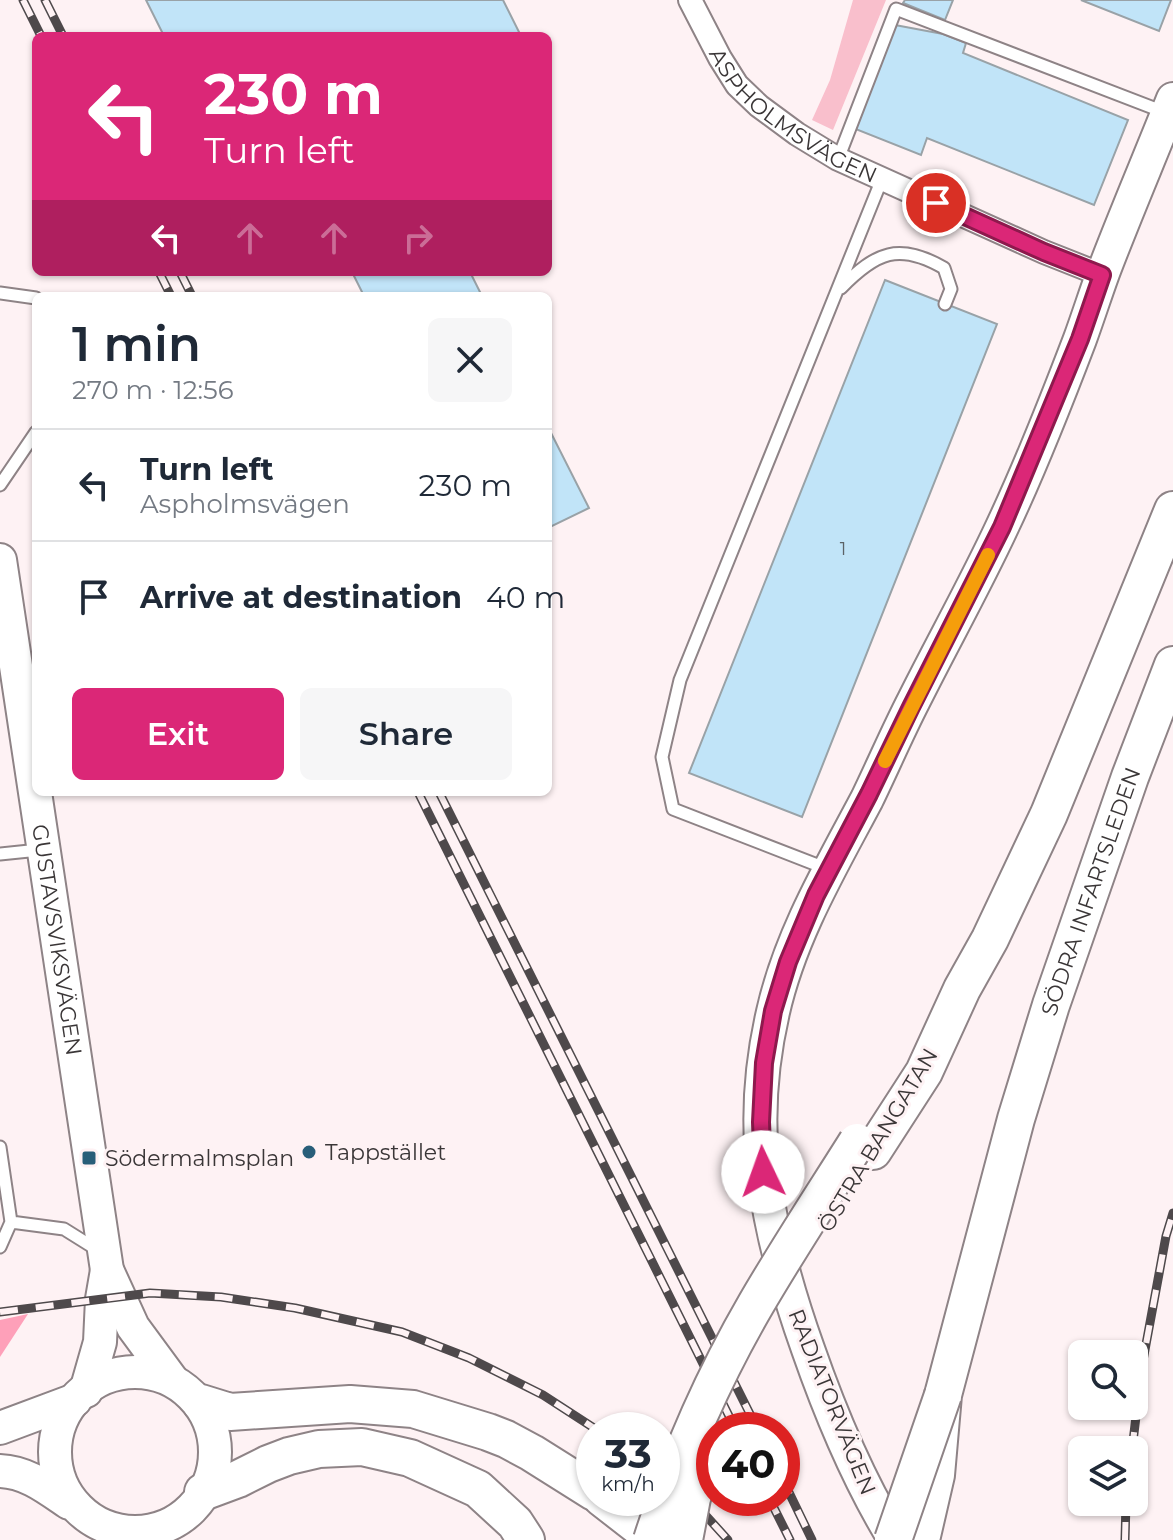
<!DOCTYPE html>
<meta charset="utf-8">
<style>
:root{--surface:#fff;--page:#f6f6f7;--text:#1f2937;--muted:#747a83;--line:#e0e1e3;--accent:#db2777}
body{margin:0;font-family:Montserrat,sans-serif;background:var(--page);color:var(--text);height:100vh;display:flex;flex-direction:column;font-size:30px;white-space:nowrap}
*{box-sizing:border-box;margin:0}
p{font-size:26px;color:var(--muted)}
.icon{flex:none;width:44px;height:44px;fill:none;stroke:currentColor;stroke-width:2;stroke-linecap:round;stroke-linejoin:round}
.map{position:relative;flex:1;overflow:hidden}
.drawer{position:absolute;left:32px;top:292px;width:520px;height:504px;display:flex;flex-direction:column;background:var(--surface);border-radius:12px;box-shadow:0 2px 6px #0004}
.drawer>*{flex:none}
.guide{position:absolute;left:32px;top:32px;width:520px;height:244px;border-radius:12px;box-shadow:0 2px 6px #0004;background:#db2777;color:#fff;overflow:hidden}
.tools{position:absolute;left:1068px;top:1340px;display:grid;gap:16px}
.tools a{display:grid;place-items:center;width:80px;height:80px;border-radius:12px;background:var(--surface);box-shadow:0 2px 6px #0004;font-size:40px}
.speed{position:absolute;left:576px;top:1412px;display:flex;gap:16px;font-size:40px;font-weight:700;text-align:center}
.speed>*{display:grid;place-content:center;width:104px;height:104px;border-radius:50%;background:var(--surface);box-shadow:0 2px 6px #0004;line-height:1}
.speed small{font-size:20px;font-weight:400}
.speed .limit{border:12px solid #d22;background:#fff;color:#111}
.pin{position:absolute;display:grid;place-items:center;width:68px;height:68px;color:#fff;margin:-34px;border:4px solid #fff;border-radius:50%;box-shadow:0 2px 8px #0007}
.me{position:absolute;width:88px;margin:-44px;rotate:357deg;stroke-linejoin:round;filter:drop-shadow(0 0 6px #0008)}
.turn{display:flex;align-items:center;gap:28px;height:168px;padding:0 40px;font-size:36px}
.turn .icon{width:104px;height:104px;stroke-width:2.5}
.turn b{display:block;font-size:56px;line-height:68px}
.lanes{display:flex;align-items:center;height:76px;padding:0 40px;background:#0003;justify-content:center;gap:40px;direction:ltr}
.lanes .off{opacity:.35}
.round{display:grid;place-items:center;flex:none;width:84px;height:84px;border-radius:12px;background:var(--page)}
.overview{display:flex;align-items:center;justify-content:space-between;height:136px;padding:0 40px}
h1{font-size:48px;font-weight:600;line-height:60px}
.primary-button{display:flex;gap:16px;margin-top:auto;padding:16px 40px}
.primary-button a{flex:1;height:92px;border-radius:12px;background:var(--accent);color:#fff;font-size:32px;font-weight:600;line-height:92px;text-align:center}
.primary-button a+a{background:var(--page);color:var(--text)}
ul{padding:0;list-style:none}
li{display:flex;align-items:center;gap:24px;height:112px;padding:0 40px;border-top:2px solid var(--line)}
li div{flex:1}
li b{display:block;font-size:30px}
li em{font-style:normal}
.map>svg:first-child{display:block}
.green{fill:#f9bfcc}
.forest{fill:#fea0b9}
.building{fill:#c1e4f8;stroke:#99a2a7;stroke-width:2}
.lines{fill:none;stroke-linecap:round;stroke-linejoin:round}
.lane-casing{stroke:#8e8386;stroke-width:15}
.street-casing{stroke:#8e8386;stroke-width:26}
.secondary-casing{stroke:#8e8386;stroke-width:36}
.primary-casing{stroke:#8e8386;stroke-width:40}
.lane{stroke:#fff;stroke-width:11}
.street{stroke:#fff;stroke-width:22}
.secondary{stroke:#fff;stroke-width:32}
.primary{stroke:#fff;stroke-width:36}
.rail-casing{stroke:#4e494b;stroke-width:9}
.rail{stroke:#fef2f4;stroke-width:6;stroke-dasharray:18;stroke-linecap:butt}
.primary-bridge-casing{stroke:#8e8386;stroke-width:40;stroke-linecap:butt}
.primary-bridge{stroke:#fff;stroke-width:36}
.route-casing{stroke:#8e194d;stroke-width:20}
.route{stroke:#db2777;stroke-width:14}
.slow{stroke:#f59e0b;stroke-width:14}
.poi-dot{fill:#285e79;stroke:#fef2f4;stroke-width:3}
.labels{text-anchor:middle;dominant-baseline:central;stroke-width:6;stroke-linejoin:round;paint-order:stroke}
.number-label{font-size:18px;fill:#5c6267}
.street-label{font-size:22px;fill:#3a3637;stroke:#fef2f4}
.poi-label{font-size:22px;fill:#3a3637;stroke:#fef2f4;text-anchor:start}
</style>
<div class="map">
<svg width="1173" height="1540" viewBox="0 0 1173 1540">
<rect width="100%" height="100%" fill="#fef2f4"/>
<path class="green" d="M853 0H886L833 130 812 120 830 80Z"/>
<path class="forest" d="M28 1314 0 1357V1320Z"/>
<path class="building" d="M146 0H503L521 36H164Z
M905 0H953L945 20 903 3Z
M1081 0H1171L1159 31Z
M895 25 943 34 966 43 963 53 1128 120 1094 205 927 138 921 155 853 128Z
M352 272H470L482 296H364Z
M885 280 997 324 802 817 689 773Z
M548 427 589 508 548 528Z"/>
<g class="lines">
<g class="lane-casing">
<path id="lane" d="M838 159 896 9 1164 112
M841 288C876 252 899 242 944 268L951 289 945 304
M0 293 36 298
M0 485 36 432
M0 854 39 850
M825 868 673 809 662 757 680 680 882 179
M0 1147 11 1222 0 1247
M11 1222 64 1229 96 1249"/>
</g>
<g class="street-casing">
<g id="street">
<path id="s1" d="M690 0 720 58 737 85 759 106 797 134 838 159 1044 252 1102 275"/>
</g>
</g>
<g class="secondary-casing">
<g id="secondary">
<path id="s2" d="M0 560 107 1270 133 1327 172 1380"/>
<circle cx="135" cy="1452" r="80"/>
<path d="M86 1391 100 1342 102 1299 107 1270"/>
<path d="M0 1428 75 1400"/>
<path d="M0 1471C27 1472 47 1488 69 1503"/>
<path d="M895 1540C858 1480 831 1415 808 1349 788 1293 771 1234 764 1175 757 1122 761 1064 773 1012 790 936 831 867 867 799 883 766 897 733 914 700 943 642 975 585 1002 527 1031 466 1056 402 1080 339 1088 317 1095 295 1103 273 1125 215 1150 157 1173 99"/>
</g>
</g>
<g class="primary-casing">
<g id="primary">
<path d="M873 1151 924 1072 962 989 990 939 1049 814 1173 510"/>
<path d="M201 1403 230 1412 350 1404 413 1409 488 1432 506 1439 532 1453 594 1492"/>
<path d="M203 1492 238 1479 268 1464 289 1456 319 1449 362 1447 410 1458 478 1489 515 1523 526 1540"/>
<path d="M602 1498 656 1540"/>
<path id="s3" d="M921 1540 936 1475 943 1395 1016 1119 1051 1005 1130 777 1173 665"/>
</g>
</g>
<use href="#lane" class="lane"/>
<use href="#street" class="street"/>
<use href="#secondary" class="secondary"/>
<use href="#primary" class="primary"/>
<g class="rail-casing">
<path id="rail" d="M23 0 41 36
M45 0 63 36
M159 272 171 296
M180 272 192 296
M418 792 736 1430
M439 792 758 1430
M0 1312 150 1293 221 1297 295 1308 402 1332 469 1358 543 1395 597 1430
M1132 1450 1142 1366 1166 1236 1173 1213
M662 1474 680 1487 728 1540
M782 1478 812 1540
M769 1498 790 1540
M1125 1540 1126 1502"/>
</g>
<use href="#rail" class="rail"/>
<g class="primary-bridge-casing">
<path id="primary-bridge" d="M652 1540C678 1458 713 1378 756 1304 788 1249 823 1196 857 1142
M684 1540 692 1498 704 1462
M893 1540 943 1395"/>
</g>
<use href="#primary-bridge" class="primary-bridge"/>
</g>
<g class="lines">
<g class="route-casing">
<path id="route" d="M763 1172 761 1122 764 1063 773 1011 788 962 816 895 869 794 911 707 1002 527 1080 339 1102 275 1044 252 936 203"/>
</g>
<use href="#route" class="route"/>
<path class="slow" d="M885 761 988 555"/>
</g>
<g class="poi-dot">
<circle cx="309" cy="1152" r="8"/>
<rect x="81" y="1150" width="16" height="16" rx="4"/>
</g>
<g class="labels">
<g class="number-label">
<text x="843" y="549">1</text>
</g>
<g class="street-label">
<text stroke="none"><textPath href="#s1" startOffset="160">ASPHOLMSVÄGEN</textPath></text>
<text stroke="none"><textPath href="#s3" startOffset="672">SÖDRA INFARTSLEDEN</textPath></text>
<text stroke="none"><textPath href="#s2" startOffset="384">GUSTAVSVIKSVÄGEN</textPath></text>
<text transform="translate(878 1140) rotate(-59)">ÖSTRA BANGATAN</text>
<text transform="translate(832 1402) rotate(68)">RADIATORVÄGEN</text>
</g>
<g class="poi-label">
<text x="325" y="1152">Tappstället</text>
<text x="105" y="1158">Södermalmsplan</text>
</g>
</g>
</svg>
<div class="tools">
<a><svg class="icon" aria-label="search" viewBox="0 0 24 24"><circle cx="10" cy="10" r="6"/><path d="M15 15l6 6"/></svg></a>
<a><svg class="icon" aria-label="layers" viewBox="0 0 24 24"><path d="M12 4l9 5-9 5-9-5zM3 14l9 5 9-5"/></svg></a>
</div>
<div class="speed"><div>33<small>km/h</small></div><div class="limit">40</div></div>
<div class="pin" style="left:936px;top:203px;background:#d93025"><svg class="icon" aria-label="arrive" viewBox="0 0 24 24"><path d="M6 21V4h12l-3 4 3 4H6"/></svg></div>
<svg class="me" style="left:763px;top:1172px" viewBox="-20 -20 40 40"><circle r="19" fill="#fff"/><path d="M0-13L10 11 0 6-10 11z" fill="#db2777"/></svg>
<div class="guide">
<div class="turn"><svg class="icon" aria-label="left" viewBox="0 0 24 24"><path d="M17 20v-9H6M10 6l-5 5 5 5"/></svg><div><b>230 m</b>Turn left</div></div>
<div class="lanes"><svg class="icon" aria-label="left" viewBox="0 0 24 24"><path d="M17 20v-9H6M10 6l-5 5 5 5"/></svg><svg class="icon off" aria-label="ahead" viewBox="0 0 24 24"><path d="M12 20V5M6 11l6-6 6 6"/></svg><svg class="icon off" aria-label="ahead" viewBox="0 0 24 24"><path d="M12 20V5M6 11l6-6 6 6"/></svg><svg class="icon off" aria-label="right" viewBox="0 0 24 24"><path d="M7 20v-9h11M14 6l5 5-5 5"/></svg></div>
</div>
<section class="drawer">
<div class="overview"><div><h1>1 min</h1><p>270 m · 12:56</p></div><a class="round"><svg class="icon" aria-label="close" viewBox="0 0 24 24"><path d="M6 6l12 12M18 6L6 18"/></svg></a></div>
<ul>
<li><svg class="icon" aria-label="left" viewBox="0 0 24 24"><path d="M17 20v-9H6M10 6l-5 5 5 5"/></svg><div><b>Turn left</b><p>Aspholmsvägen</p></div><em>230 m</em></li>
<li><svg class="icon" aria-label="arrive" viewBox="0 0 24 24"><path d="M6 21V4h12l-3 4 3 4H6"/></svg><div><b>Arrive at destination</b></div><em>40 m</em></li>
</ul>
<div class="primary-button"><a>Exit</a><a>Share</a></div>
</section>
</div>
